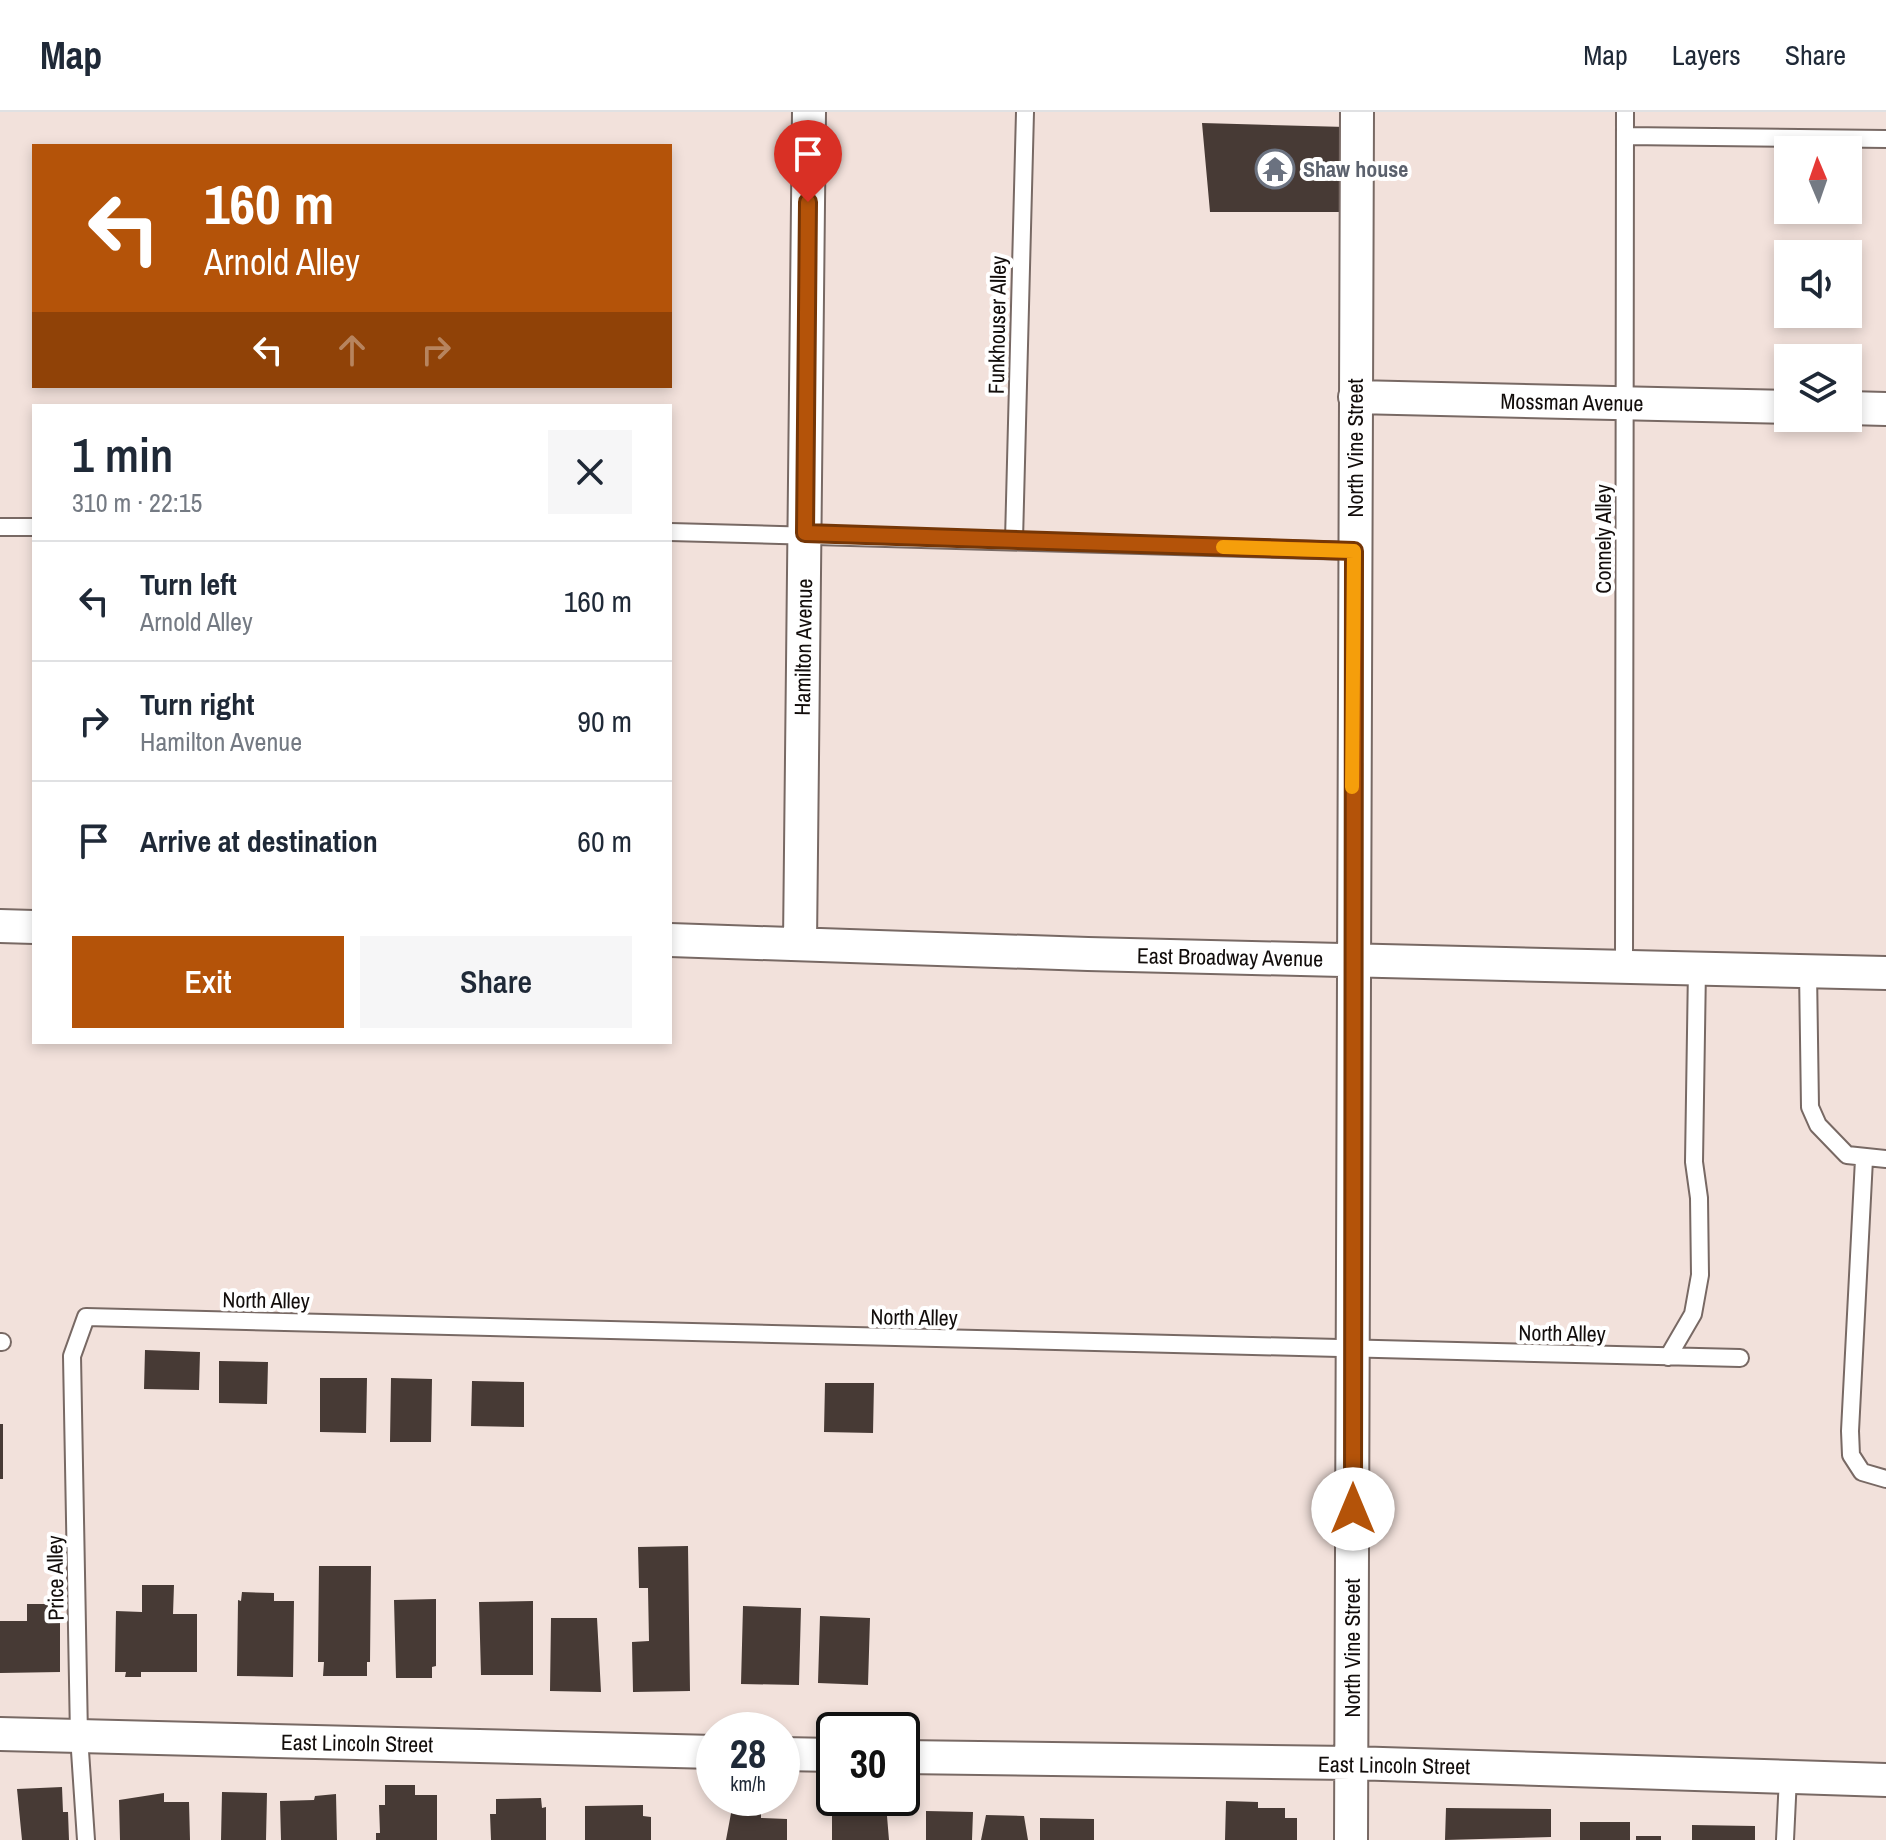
<!DOCTYPE html>
<meta charset="utf-8">
<style>
:root{--surface:#fff;--page:#f6f6f7;--text:#1f2937;--muted:#747a83;--line:#e0e1e3;--accent:#b45309}
body{margin:0;font-family:"Archivo Narrow",sans-serif;background:var(--page);color:var(--text);height:100vh;display:flex;flex-direction:column;font-size:30px;white-space:nowrap}
*{box-sizing:border-box;margin:0}
p{font-size:26px;color:var(--muted)}
.icon{flex:none;width:44px;height:44px;fill:none;stroke:currentColor;stroke-width:2;stroke-linecap:round;stroke-linejoin:round}
.map{position:relative;flex:1;overflow:hidden}
.details{position:absolute;left:32px;top:292px;width:640px;height:640px;display:flex;flex-direction:column;background:var(--surface);border-radius:0px;box-shadow:0 4px 12px #0003}
.details>*{flex:none}
.guide{position:absolute;left:32px;top:32px;width:640px;height:244px;border-radius:0px;box-shadow:0 4px 12px #0003;background:#b45309;color:#fff;overflow:hidden}
.needle{width:52px;rotate:358deg}
.controls{position:absolute;left:1774px;top:24px;display:grid;gap:16px}
.controls a{display:grid;place-items:center;width:88px;height:88px;border-radius:0px;background:var(--surface);box-shadow:0 4px 12px #0003;font-size:40px}
.speed{position:absolute;left:696px;top:1600px;display:flex;gap:16px;font-size:40px;font-weight:700;text-align:center}
.speed>*{display:grid;place-content:center;width:104px;height:104px;border-radius:50%;background:var(--surface);box-shadow:0 4px 12px #0003;line-height:1}
.speed small{font-size:20px;font-weight:400}
.speed .limit{border:4px solid #111;border-radius:12px;background:#fff;color:#111}
.pin{position:absolute;display:grid;place-items:center;width:68px;height:68px;color:#fff;margin:-82px -34px;border-radius:50% 50% 50% 0;rotate:-45deg;box-shadow:0 0 8px #0007}
.pin .icon{rotate:45deg}
.me{position:absolute;width:88px;margin:-44px;rotate:0deg;stroke-linejoin:round;filter:drop-shadow(0 0 6px #0008)}
.turn{display:flex;align-items:center;gap:28px;height:168px;padding:0 40px;font-size:36px}
.turn .icon{width:104px;height:104px;stroke-width:2.5}
.turn b{display:block;font-size:56px;line-height:68px}
.lanes{display:flex;align-items:center;height:76px;padding:0 40px;background:#0003;justify-content:center;gap:40px;direction:ltr}
.lanes .off{opacity:.35}
.round{display:grid;place-items:center;flex:none;width:84px;height:84px;border-radius:0px;background:var(--page)}
.summary{display:flex;align-items:center;justify-content:space-between;height:136px;padding:0 40px}
h1{font-size:48px;font-weight:600;line-height:60px}
.cta{display:flex;gap:16px;margin-top:auto;padding:16px 40px}
.cta a{flex:1;height:92px;border-radius:0px;background:var(--accent);color:#fff;font-size:32px;font-weight:600;line-height:92px;text-align:center}
.cta a+a{background:var(--page);color:var(--text)}
ul{padding:0;list-style:none}
li{display:flex;align-items:center;gap:24px;height:120px;padding:0 40px;border-top:2px solid var(--line)}
li div{flex:1}
li b{display:block;font-size:30px}
li em{font-style:normal}
header{display:flex;align-items:center;gap:48px;box-sizing:border-box;height:112px;padding:0 40px;background:var(--surface);border-bottom:2px solid var(--line)}
header strong{font-size:38px}
nav{display:flex;gap:44px;margin-inline-start:auto;font-size:28px}
.map>svg:first-child{display:block}
.building{fill:#473a35}
.lines{fill:none;stroke-linecap:round;stroke-linejoin:round}
.service-casing{stroke:#786964;stroke-width:20}
.minor-casing{stroke:#786964;stroke-width:36}
.service{stroke:#fff;stroke-width:16}
.minor{stroke:#fff;stroke-width:32}
.route-casing{stroke:#753606;stroke-width:20}
.route{stroke:#b45309;stroke-width:14}
.slow{stroke:#f59e0b;stroke-width:14}
.labels{text-anchor:middle;dominant-baseline:central;stroke-width:8;stroke-linejoin:round;paint-order:stroke}
.worship-label{font-size:22px;font-weight:bold;fill:#5b616d;stroke:#fff;text-anchor:start}
.street-label{font-size:22px;fill:#120d0b;stroke:#fff}
</style>
<header>
<strong>Map</strong>
<nav><a>Map</a><a>Layers</a><a>Share</a></nav>
</header>
<div class="map">
<svg width="1886" height="1728" viewBox="0 0 1886 1728">
<rect width="100%" height="100%" fill="#f2e1db"/>
<path class="building" d="M1202 11 1346 15 1341 100H1210Z
M145 1238 200 1240 199 1278 144 1277Z
M219 1249 268 1250 267 1292 219 1291Z
M320 1266H367L366 1321 320 1320Z
M391 1266 432 1267 431 1330H390Z
M472 1269 524 1270V1315L471 1314Z
M825 1271H874L873 1321 824 1320Z
M0 1312H3V1367H0Z
M688 1434 690 1579 633 1580 632 1530 649 1529 648 1476H639L638 1435Z
M319 1454H371L370 1550H367V1564H323L324 1550H318Z
M142 1473H174L173 1502H197V1560H141V1565H125L126 1560H115L116 1499 142 1500Z
M242 1480 274 1481V1489H294L293 1565 237 1564 238 1488 241 1489Z
M436 1487V1554L432 1555V1566H396L394 1488Z
M533 1489V1563H481L479 1490Z
M27 1492H60V1560L0 1561V1509H27Z
M743 1494 801 1496 799 1573 741 1572Z
M820 1504 870 1506 868 1573 818 1571Z
M551 1506H597L601 1580 550 1579Z
M385 1673H415V1683H437V1728H376V1721H380L379 1693H385Z
M62 1675 63 1700H68L69 1728H22L17 1677Z
M222 1680 267 1681 266 1728H221Z
M164 1681V1690H189L190 1728H120L119 1688Z
M336 1682 337 1728H281L280 1689 314 1688 315 1684Z
M541 1686 542 1696 546 1695V1728H491L490 1702H496V1687Z
M1226 1689 1258 1690V1696H1285V1706H1297V1728H1225Z
M643 1693V1704L651 1705V1728H585V1694Z
M732 1696H761V1706L787 1707V1728H726Z
M1446 1696 1551 1697V1725L1445 1728Z
M926 1699 973 1700 972 1728H926Z
M832 1701 887 1704 889 1728H832Z
M986 1703 1024 1704 1028 1728H981Z
M1040 1706 1094 1707V1728H1040Z
M1580 1710H1630V1728H1580Z
M1692 1713 1755 1714V1728H1692Z
M1636 1724H1661V1728H1636Z"/>
<g class="lines">
<g class="service-casing">
<path id="service" d="M1625 24 1886 27
M0 415H34
M670 420 1354 439
M1014 428 1025 0
M1624 855 1625 0
M1808 859 1810 995 1818 1013 1847 1043 1886 1047
M1864 1047 1850 1319 1851 1343 1862 1360 1886 1367
M0 1230H2
M1668 1245 1693 1202 1700 1163 1699 1086 1694 1050 1697 856
M86 1728 79 1624 72 1244 86 1205 1740 1246
M1785 1728 1788 1665"/>
</g>
<g class="minor-casing">
<path id="minor" d="M1355 285 1788 295
M1848 296 1886 297
M0 814 34 815
M670 828 1088 842 1886 861
M800 831 809 0
M0 1622 714 1640
M782 1642 834 1643
M902 1645 1351 1651 1886 1668
M1351 1728 1357 0"/>
</g>
<use href="#service" class="service"/>
<use href="#minor" class="minor"/>
</g>
<g class="lines">
<g class="route-casing">
<path id="route" d="M808 90 805 421 1354 439 1353 1397"/>
</g>
<use href="#route" class="route"/>
<path class="slow" d="M1223 435 1354 439 1352 675"/>
</g>
<defs>
<g id="temple-ring" transform="scale(2)"><circle r="9.5" fill="#fff" stroke="#6b7280" stroke-width="1.5"/><path d="M0-6L5-2H3V0L6.5 2.5H4V6H1.5V3h-3V6H-4V2.5H-6.5L-3 0V-2H-5Z" fill="#6b7280"/></g>
</defs>
<g fill-rule="evenodd">
<use href="#temple-ring" x="1275" y="57"/>
</g>
<g class="labels">
<g class="worship-label">
<text x="1303" y="57">Shaw house</text>
</g>
<g class="street-label">
<text transform="translate(997 213) rotate(-89)">Funkhouser Alley</text>
<text transform="translate(1572 290) rotate(1)">Mossman Avenue</text>
<text transform="translate(1355 336) rotate(-90)">North Vine Street</text>
<text transform="translate(1603 427) rotate(-90)">Connely Alley</text>
<text transform="translate(803 535) rotate(-89)">Hamilton Avenue</text>
<text transform="translate(1230 845) rotate(1)">East Broadway Avenue</text>
<text transform="translate(266 1188) rotate(1)">North Alley</text>
<text transform="translate(914 1205) rotate(1)">North Alley</text>
<text transform="translate(1562 1221) rotate(1)">North Alley</text>
<text transform="translate(55 1466) rotate(-91)">Price Alley</text>
<text transform="translate(1352 1536) rotate(-90)">North Vine Street</text>
<text transform="translate(357 1631) rotate(1)">East Lincoln Street</text>
<text transform="translate(1394 1653) rotate(1)">East Lincoln Street</text>
</g>
</g>
</svg>
<div class="controls">
<a><svg class="needle" viewBox="-14 -14 28 28"><path d="M0-13l5 13h-10z" fill="#e53935"/><path d="M0 13l5-13h-10z" fill="#747a83"/></svg></a>
<a><svg class="icon" aria-label="sound" viewBox="0 0 24 24"><path d="M4 9h4l5-4v14l-5-4H4zM17 9q2 3 0 6"/></svg></a>
<a><svg class="icon" aria-label="layers" viewBox="0 0 24 24"><path d="M12 4l9 5-9 5-9-5zM3 14l9 5 9-5"/></svg></a>
</div>
<div class="speed"><div>28<small>km/h</small></div><div class="limit">30</div></div>
<div class="pin" style="left:808px;top:90px;background:#d93025"><svg class="icon" aria-label="arrive" viewBox="0 0 24 24"><path d="M6 21V4h12l-3 4 3 4H6"/></svg></div>
<svg class="me" style="left:1353px;top:1397px" viewBox="-20 -20 40 40"><circle r="19" fill="#fff"/><path d="M0-13L10 11 0 6-10 11z" fill="#b45309"/></svg>
<div class="guide">
<div class="turn"><svg class="icon" aria-label="left" viewBox="0 0 24 24"><path d="M17 20v-9H6M10 6l-5 5 5 5"/></svg><div><b>160 m</b>Arnold Alley</div></div>
<div class="lanes"><svg class="icon" aria-label="left" viewBox="0 0 24 24"><path d="M17 20v-9H6M10 6l-5 5 5 5"/></svg><svg class="icon off" aria-label="ahead" viewBox="0 0 24 24"><path d="M12 20V5M6 11l6-6 6 6"/></svg><svg class="icon off" aria-label="right" viewBox="0 0 24 24"><path d="M7 20v-9h11M14 6l5 5-5 5"/></svg></div>
</div>
<section class="details">
<div class="summary"><div><h1>1 min</h1><p>310 m · 22:15</p></div><a class="round"><svg class="icon" aria-label="close" viewBox="0 0 24 24"><path d="M6 6l12 12M18 6L6 18"/></svg></a></div>
<ul>
<li><svg class="icon" aria-label="left" viewBox="0 0 24 24"><path d="M17 20v-9H6M10 6l-5 5 5 5"/></svg><div><b>Turn left</b><p>Arnold Alley</p></div><em>160 m</em></li>
<li><svg class="icon" aria-label="right" viewBox="0 0 24 24"><path d="M7 20v-9h11M14 6l5 5-5 5"/></svg><div><b>Turn right</b><p>Hamilton Avenue</p></div><em>90 m</em></li>
<li><svg class="icon" aria-label="arrive" viewBox="0 0 24 24"><path d="M6 21V4h12l-3 4 3 4H6"/></svg><div><b>Arrive at destination</b></div><em>60 m</em></li>
</ul>
<div class="cta"><a>Exit</a><a>Share</a></div>
</section>
</div>
